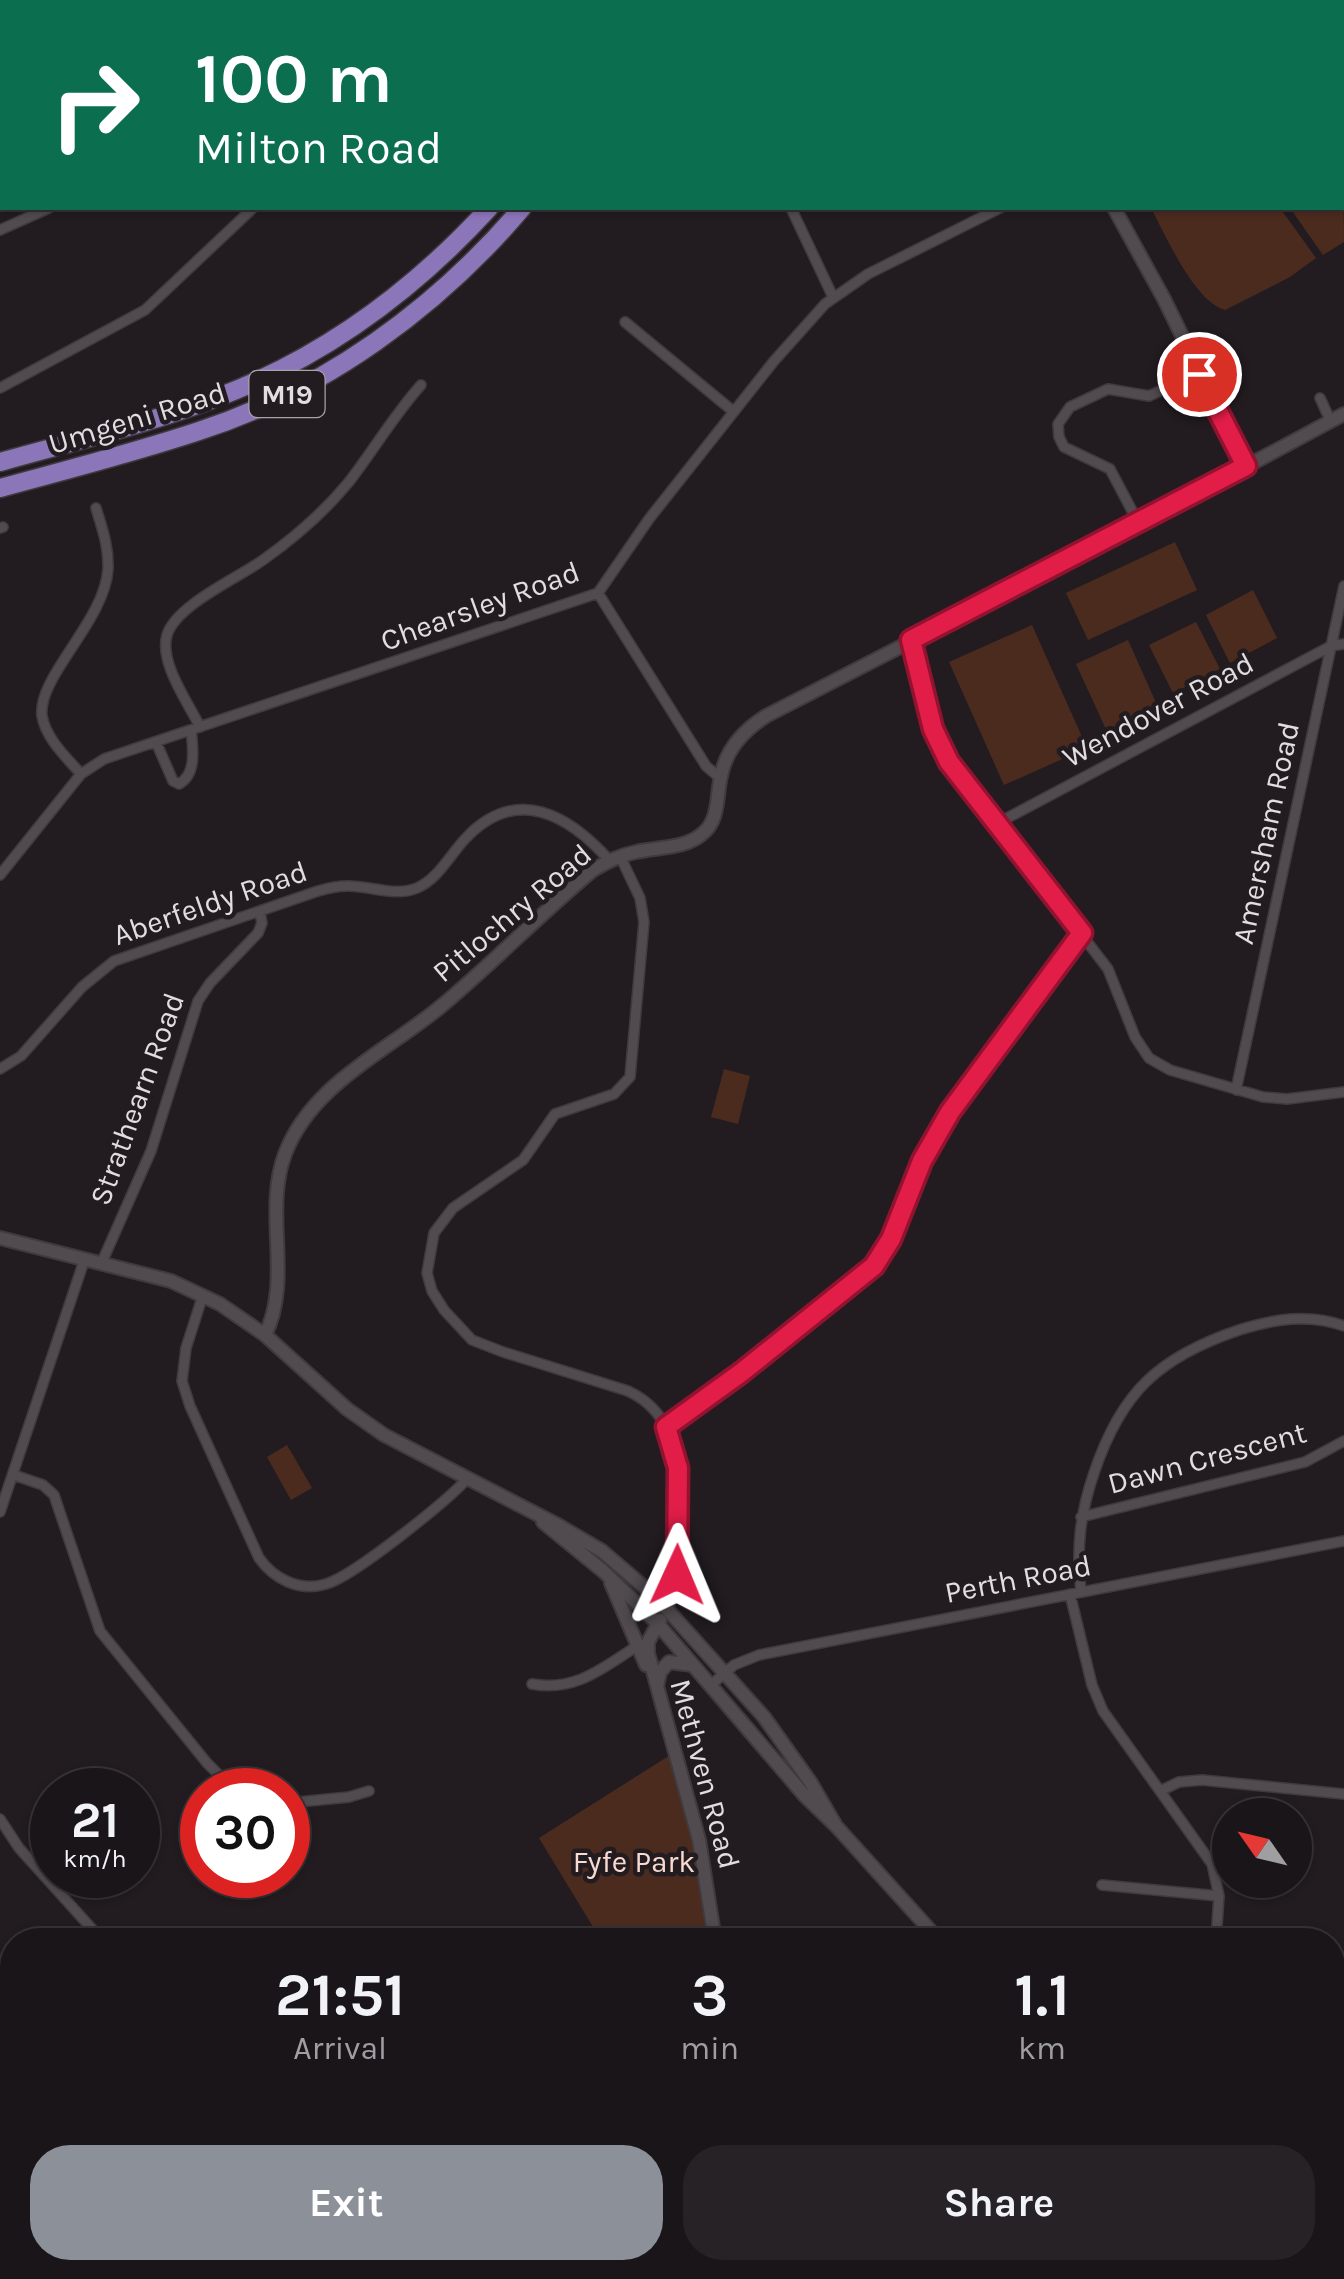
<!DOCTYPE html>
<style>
:root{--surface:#1a1519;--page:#272226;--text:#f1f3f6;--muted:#9f9fa2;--line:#383438;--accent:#8c9099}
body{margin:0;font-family:Karla,sans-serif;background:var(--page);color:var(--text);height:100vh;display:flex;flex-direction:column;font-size:38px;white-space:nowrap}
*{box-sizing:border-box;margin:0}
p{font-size:32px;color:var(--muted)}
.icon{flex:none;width:55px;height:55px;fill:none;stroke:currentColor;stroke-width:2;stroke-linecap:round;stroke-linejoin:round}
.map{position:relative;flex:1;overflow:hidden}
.panel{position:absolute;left:0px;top:1928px;width:1345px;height:352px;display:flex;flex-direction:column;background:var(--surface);border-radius:40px 40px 0 0;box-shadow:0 2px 8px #0004,0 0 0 2px var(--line)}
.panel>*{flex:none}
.top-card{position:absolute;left:0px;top:0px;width:1345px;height:210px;box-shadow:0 2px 8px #0004,0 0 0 2px var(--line);background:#0b6e4f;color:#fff;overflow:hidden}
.needle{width:65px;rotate:304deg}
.buttons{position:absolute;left:1212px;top:1798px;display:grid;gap:20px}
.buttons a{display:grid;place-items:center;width:100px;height:100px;border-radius:50%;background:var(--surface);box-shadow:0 2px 8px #0004,0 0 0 2px var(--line);font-size:50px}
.speed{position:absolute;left:30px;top:1768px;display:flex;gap:20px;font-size:50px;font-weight:700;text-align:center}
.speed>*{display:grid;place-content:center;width:130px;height:130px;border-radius:50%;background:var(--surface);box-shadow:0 2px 8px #0004,0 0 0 2px var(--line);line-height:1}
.speed small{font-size:25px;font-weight:400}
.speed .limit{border:15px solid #d22;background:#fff;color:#111}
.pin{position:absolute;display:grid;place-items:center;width:85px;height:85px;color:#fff;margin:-42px;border:5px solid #fff;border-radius:50%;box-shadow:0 2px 10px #0007}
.me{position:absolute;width:110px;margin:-55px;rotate:1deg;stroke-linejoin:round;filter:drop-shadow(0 0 8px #0008)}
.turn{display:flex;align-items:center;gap:35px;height:210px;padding:0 30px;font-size:45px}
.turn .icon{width:130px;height:130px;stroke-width:2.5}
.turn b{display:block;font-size:70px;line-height:85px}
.eta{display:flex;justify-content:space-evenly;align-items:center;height:170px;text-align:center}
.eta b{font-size:60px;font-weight:700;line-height:70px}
.action{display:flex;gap:20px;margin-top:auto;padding:20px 30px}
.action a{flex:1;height:115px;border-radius:40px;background:var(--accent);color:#fff;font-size:40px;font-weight:700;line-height:115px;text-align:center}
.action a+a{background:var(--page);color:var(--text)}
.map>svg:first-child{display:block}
.green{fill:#4c2b1f}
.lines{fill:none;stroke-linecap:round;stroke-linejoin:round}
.stream{stroke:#2a3a5b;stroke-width:2.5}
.river{stroke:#2a3a5b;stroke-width:18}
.street-casing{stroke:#3f3a3e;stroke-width:12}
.secondary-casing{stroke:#3f3a3e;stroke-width:16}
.highway-casing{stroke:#3f3a3e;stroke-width:21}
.street{stroke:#514b50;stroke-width:9}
.secondary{stroke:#514b50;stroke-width:12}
.highway{stroke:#8c76ba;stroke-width:18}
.route-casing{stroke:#92132f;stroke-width:25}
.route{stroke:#e11d48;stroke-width:18}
.labels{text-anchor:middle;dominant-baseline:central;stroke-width:9;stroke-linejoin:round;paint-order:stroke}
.shield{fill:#221c21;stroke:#a8a3a7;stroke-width:2.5}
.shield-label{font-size:28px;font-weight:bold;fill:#e2dde1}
.street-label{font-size:30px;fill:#e2dde1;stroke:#221c21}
.park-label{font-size:30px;fill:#f8dad0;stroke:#221c21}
</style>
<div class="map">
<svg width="1344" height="2279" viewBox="0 0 1344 2279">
<rect width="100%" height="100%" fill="#221c21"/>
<path class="green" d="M1343 141 1344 242 1323 255 1290 208H1342Z
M1151 208H1280L1316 258 1290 277 1225 310C1194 301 1166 236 1151 208Z
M1175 542 1197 590 1088 640 1066 593Z
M1253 590 1277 638 1230 663 1206 615Z
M1196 622 1220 669 1173 693 1149 645Z
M1032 625 1087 748 1004 785 949 662Z
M1128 640 1161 714 1110 738 1076 664Z
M724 1069 750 1076 738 1124 711 1117Z
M287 1445 312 1488 291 1500 267 1457Z
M675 1752 714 1940H601L539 1838Z
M12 2048V2140L0 2146V2054Z"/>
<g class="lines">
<path class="stream" d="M0 2062 12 2058"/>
<path class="river" d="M850 2268 871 2279"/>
<g class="street-casing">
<path id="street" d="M1203 2 1205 0
M1342 99 1344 100
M791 208 833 297
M0 230 49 208
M625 322 734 412
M0 388 145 310 253 208
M1320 398 1331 422
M1139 524 1110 469 1064 447 1059 437 1058 424 1070 407 1108 389 1149 396 1199 373
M0 528 3 527
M598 593 706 766 720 778
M911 640 933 729 949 762 1108 969 1135 1037 1149 1058 1170 1070 1263 1097 1287 1099 1344 1092
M200 727C188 702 159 663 167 635 176 605 238 578 263 560 294 538 324 512 348 483 373 451 394 415 421 385
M156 742 173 781 179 784C197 774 193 748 191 730
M81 774C67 758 46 739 42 716 37 677 105 621 108 569 109 547 102 528 96 508
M996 824 1331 646 1344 644
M620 856 640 898 644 922 630 1077 614 1094 555 1114 523 1160 453 1208 434 1233 427 1273 432 1291 444 1310 472 1340 503 1352 628 1391C685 1417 678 1481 678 1534 677 1559 681 1587 667 1609
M0 875 81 774 104 759 598 593 649 519 774 361 825 304 868 274 1000 208
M0 1069 21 1056 82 987 114 961 318 891C328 888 338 886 348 886 371 886 395 897 417 888 438 879 450 855 465 839 516 784 569 815 610 861
M1236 1090 1344 586
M102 1262 151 1151 198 1001 210 983 258 933 262 923 260 913
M203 1295 186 1348 182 1381 190 1406 259 1558C274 1579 299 1592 326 1584 354 1576 447 1501 468 1478
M666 1427 742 1371 874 1266 891 1239 922 1161 949 1113 1082 933
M14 1475 43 1485 54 1495 100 1631 207 1763 224 1780 240 1790
M0 1512 85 1258
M1081 1517 1305 1462 1344 1441
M1081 1592C1076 1549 1080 1514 1094 1473 1121 1392 1159 1357 1239 1330 1274 1319 1309 1313 1344 1326
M1070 1594 1092 1685 1103 1711 1212 1864 1219 1896 1216 1940
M532 1684C575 1692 603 1668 637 1646
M711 1685 734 1665 759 1655 1344 1541
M1160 1791 1179 1782 1202 1780 1344 1794
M288 1803 349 1797 369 1791
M0 1819 19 1848 102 1940
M1102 1885 1219 1896
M0 2155 12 2149
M708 2268 737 2279
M946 2268 951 2279
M218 2279 238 2268"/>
</g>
<g class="secondary-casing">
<path id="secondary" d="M998 0 999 2
M1114 208 1164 299 1246 466
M0 1238 171 1281 220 1304 265 1335 347 1409 384 1435 556 1524 602 1551 657 1598 764 1717 811 1783 836 1826
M265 1335C293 1279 263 1212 285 1154 311 1085 385 1052 439 1008 492 964 540 914 593 870 607 862 620 855 636 852 657 847 685 849 702 834 720 820 716 796 721 776 726 750 744 730 766 716L1139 524 1344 414
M543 1522 603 1571 657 1623 805 1796 836 1826 939 1940
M611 1583 646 1665
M647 1587 663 1590 677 1575
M660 1620 648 1642V1653L699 1840 715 1940
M657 1686 660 1672 669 1662 692 1665
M1118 2268 1123 2279
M648 2279 657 2268"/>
</g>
<g class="highway-casing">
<path id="highway" d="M640 2 643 0
M674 2 676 0
M0 462C74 441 149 424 221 396 325 356 414 290 489 208
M0 488C66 470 133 453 199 431 325 390 437 308 522 208"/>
</g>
<use href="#street" class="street"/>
<use href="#secondary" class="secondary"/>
<use href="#highway" class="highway"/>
</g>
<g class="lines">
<g class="route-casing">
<path id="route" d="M677 1575 678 1468 666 1427 742 1372 874 1266 891 1239 922 1161 950 1112 1082 933 949 762 933 729 911 640 1246 466 1199 374"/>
</g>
<use href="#route" class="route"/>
</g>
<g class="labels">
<rect class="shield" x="249.5" y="371" width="75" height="46" rx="8"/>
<g class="shield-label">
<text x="287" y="394">M19</text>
</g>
<g class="street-label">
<text transform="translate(137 418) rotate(-17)">Umgeni Road</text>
<text transform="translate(480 606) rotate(-20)">Chearsley Road</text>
<text transform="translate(1158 710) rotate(-28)">Wendover Road</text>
<text transform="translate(1266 833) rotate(-78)">Amersham Road</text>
<text transform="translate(210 903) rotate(-19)">Aberfeldy Road</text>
<text transform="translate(512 913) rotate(-40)">Pitlochry Road</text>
<text transform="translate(137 1099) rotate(-70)">Strathearn Road</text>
<text transform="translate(1207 1458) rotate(-15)">Dawn Crescent</text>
<text transform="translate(1018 1579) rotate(-11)">Perth Road</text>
<text transform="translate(705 1774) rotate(75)">Methven Road</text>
</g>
<g class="park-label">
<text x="634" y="1862">Fyfe Park</text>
</g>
</g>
</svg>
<div class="buttons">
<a><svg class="needle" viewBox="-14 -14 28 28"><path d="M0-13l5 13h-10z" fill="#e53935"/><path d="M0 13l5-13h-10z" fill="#9f9fa2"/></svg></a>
</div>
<div class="speed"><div>21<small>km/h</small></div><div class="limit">30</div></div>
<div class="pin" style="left:1199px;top:374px;background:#d93025"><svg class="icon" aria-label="arrive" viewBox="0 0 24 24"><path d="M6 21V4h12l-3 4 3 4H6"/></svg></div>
<svg class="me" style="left:677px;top:1575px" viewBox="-20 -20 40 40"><path d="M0-17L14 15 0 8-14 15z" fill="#e11d48" stroke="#fff" stroke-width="4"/></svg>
<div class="top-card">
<div class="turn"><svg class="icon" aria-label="right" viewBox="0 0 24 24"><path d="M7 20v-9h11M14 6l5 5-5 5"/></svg><div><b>100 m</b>Milton Road</div></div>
</div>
<section class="panel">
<div class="eta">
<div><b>21:51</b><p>Arrival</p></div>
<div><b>3</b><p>min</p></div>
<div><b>1.1</b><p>km</p></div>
</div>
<div class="action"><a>Exit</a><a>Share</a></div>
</section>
</div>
